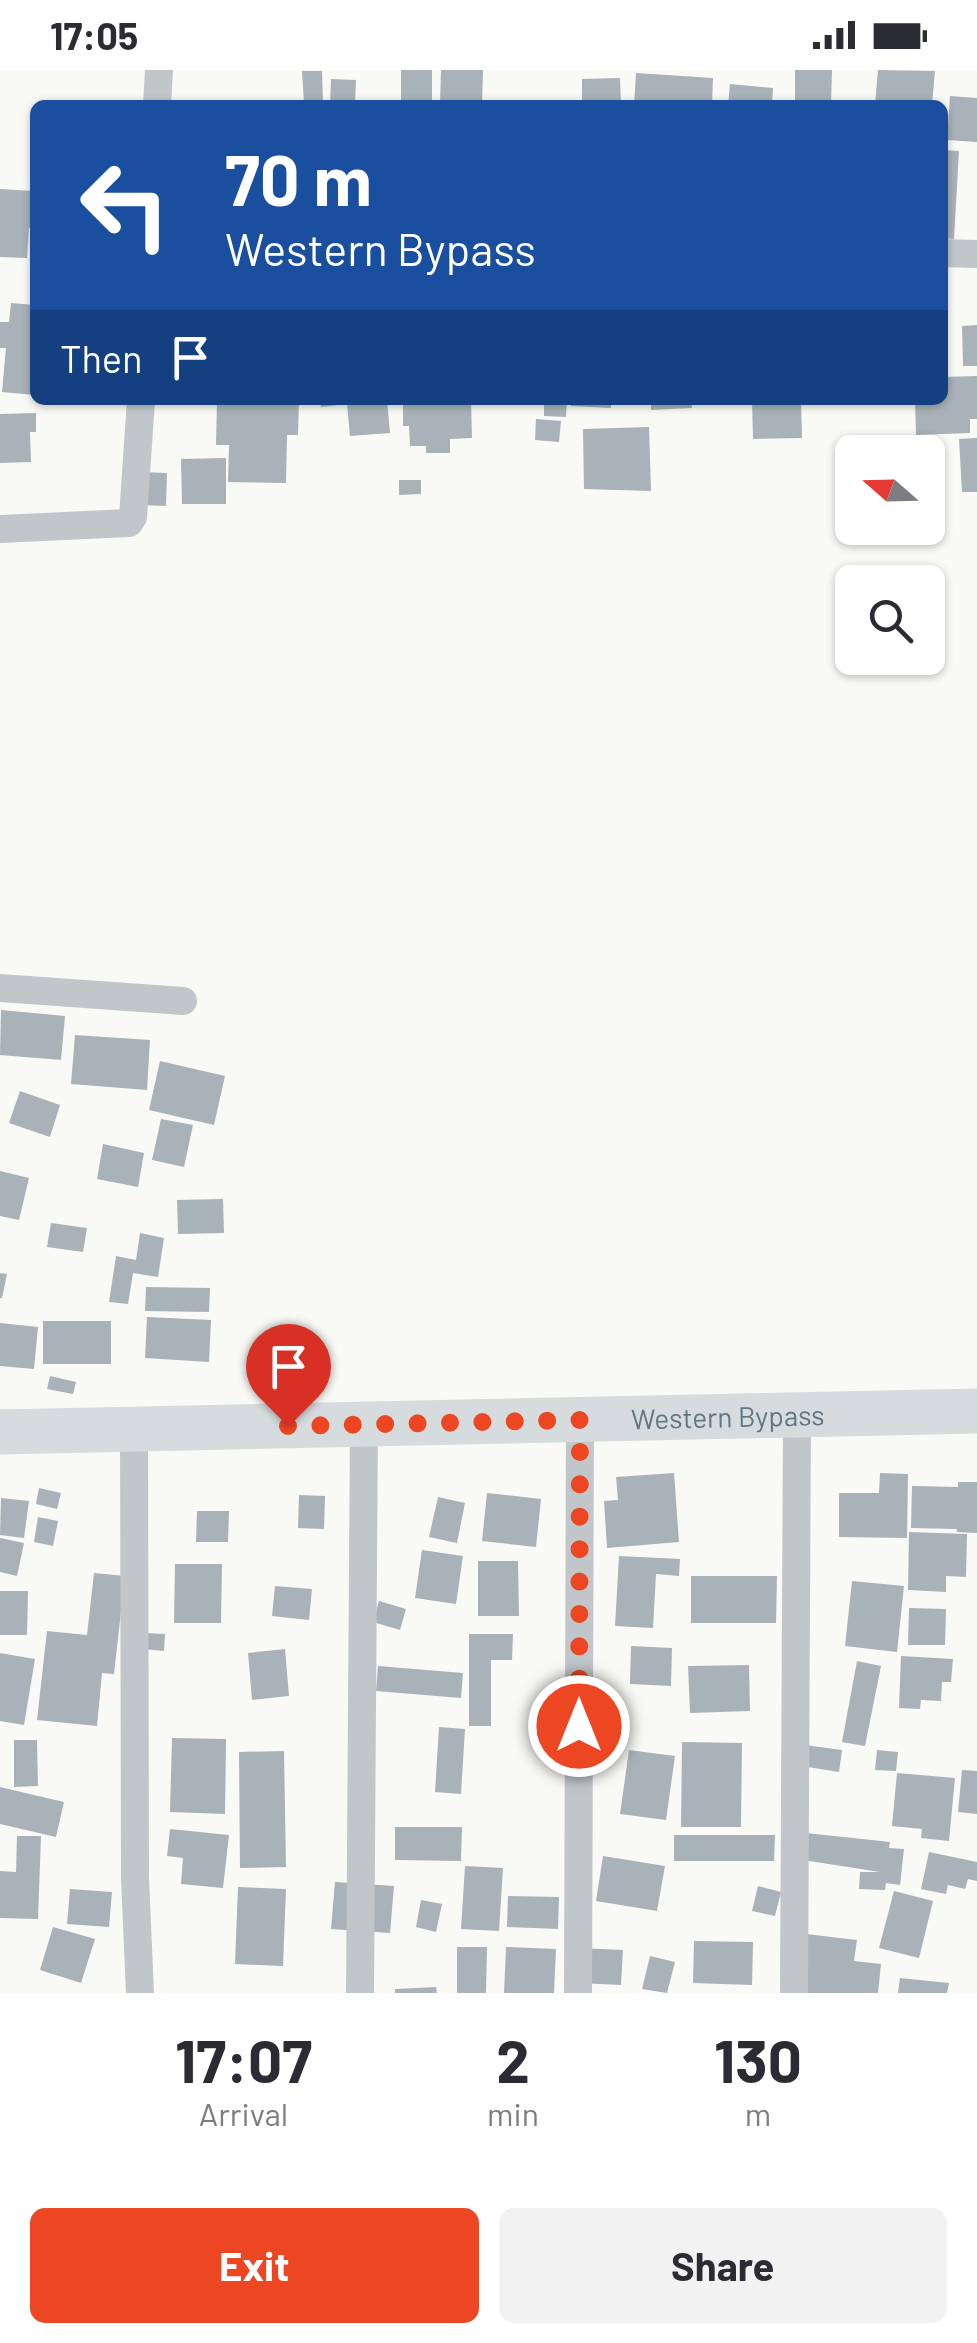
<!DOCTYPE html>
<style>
:root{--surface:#fff;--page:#f2f2f3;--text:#2b2b33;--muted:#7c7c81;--accent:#ec4722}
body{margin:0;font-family:Barlow,sans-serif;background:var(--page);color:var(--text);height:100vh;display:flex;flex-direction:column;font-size:38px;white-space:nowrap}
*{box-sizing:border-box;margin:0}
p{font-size:32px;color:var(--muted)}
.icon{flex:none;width:55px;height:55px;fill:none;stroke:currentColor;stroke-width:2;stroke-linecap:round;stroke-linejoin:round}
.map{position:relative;height:1923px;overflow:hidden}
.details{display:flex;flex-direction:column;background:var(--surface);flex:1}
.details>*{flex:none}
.banner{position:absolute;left:30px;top:30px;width:918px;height:305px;border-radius:15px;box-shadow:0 2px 8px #0004;background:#1a4fa0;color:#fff;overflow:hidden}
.needle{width:65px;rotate:290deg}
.fabs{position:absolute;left:835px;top:365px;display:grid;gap:20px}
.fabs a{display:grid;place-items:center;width:110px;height:110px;border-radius:15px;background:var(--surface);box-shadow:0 2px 8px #0004;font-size:50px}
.pin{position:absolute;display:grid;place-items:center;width:85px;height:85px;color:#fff;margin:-102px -42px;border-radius:50% 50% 50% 0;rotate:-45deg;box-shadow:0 0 10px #0007}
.pin .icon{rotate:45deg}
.me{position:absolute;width:110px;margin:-55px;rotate:0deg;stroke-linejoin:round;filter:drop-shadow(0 0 8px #0008)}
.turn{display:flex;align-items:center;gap:35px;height:210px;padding:0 30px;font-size:45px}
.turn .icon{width:130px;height:130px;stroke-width:2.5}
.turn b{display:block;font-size:70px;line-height:85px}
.then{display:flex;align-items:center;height:95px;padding:0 30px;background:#0003;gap:20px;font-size:38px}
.eta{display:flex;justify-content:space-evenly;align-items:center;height:170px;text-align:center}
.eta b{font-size:60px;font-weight:700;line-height:70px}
.action{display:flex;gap:20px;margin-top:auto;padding:20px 30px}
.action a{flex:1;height:115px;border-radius:15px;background:var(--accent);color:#fff;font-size:40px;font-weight:700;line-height:115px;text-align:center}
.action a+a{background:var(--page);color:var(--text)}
.status{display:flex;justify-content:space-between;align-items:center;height:70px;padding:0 50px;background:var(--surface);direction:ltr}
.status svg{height:28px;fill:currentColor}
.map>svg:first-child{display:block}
.building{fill:#a8b2b8}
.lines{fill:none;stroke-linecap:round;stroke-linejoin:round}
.minor{stroke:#c1c6ca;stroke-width:28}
.primary{stroke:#d6dbde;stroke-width:45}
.route{stroke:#ec4722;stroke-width:18;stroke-dasharray:0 32.4}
.labels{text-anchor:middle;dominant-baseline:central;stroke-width:10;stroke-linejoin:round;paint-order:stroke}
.street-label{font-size:28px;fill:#627682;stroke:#fff}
</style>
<div class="status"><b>17:05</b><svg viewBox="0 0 49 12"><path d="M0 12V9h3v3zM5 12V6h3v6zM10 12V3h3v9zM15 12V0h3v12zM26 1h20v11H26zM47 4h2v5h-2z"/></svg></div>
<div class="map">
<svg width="977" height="1923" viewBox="0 0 977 1923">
<rect width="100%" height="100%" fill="#f9f9f6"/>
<path class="building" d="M401 0H432V35H401Z
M441 0H483L482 35H440Z
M795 0H832L831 35H795Z
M878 0 935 1 932 35H875Z
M302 1H322L323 32 304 33Z
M636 3 713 8 712 35H634Z
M620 8 621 35H582V9Z
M331 9 356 10 355 35H330Z
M730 14 773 18 772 35H728Z
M950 26 977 28V72L947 70Z
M945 80 959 81 954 169 942 168Z
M0 119 35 121V159L29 158 27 188 0 187Z
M11 233 35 235V325L2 322 6 278H0V252H9Z
M977 255V296H963L962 256Z
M977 306V349H970V363L916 365 915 330H942V307Z
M217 330H299L298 365H287L286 413 228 412 229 375H216Z
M320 330H387L390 363 350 366 347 334 321 337Z
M403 330H471L472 368 450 369V383H426V376H410L409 356H403Z
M544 330H567L566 347 544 346Z
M571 330H611V338L571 336Z
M651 330H691L692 338 651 340Z
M752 330H801L802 368 753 369Z
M36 343V362H30L31 392 0 393V344Z
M536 349 561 351 559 372 535 370Z
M649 357 651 421 584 419 583 359Z
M977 368V422H962L959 369Z
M926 369 927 382H866L865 376Z
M226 388V434H182L181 389Z
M142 402 167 403 166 436 141 435Z
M399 410H421V424L399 425Z
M1 940 65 946 61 990 0 985Z
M75 965 150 970 147 1020 71 1014Z
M160 991 225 1006 214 1055 149 1040Z
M20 1021 60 1035 50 1067 9 1053Z
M161 1049 193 1055 184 1097 152 1090Z
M103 1074 144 1083 138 1117 97 1109Z
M0 1101 29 1108 19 1150 0 1146Z
M223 1129 224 1163 178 1164 177 1130Z
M51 1153 87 1158 83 1182 47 1177Z
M140 1163 164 1168 158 1207 133 1203 128 1234 109 1232 116 1186 136 1190Z
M0 1203 7 1204 2 1228H0Z
M146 1217 210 1218 209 1242 145 1241Z
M147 1247 211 1250 209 1292 145 1288Z
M43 1251H111V1294H43Z
M0 1253 38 1257 34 1299 0 1296Z
M50 1306 76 1312 73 1324 47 1319Z
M674 1403 679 1472 607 1478 604 1431 618 1430 616 1407Z
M880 1403 908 1404 907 1468 839 1467V1423H879Z
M958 1412H977V1463L957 1462V1459L911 1458 912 1416 958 1417Z
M39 1418 61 1423 57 1439 36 1434Z
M487 1423 541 1429 536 1477 482 1471Z
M299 1425 325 1426 324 1459 298 1458Z
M438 1427 465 1433 457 1473 429 1467Z
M1 1428 29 1431 24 1468 0 1465Z
M197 1441H229L228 1472H196Z
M38 1447 58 1451 53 1476 34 1472Z
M909 1462 967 1464 966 1507 946 1506V1522L908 1520Z
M0 1468 24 1473 17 1506 0 1502Z
M422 1480 463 1486 456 1534 415 1528Z
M619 1486 680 1489 679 1506 656 1504 653 1558 615 1556Z
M478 1491H518L519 1546H478Z
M175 1494H222L221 1553H174Z
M94 1503 125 1506 114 1604 102 1603 97 1656 37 1650 47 1561 87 1565Z
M691 1506H777L776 1553H691Z
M852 1511 904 1516 897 1582 845 1576Z
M275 1516 312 1519 309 1550 272 1546Z
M0 1521H28L27 1565H0Z
M379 1531 406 1539 400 1560 373 1552Z
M909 1538 946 1539 945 1575H908Z
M145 1563 165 1564 164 1581 144 1579Z
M469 1564H513L512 1590H491V1656H469Z
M631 1576 672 1578 671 1616 630 1614Z
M285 1579 289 1626 252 1630 248 1583Z
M0 1583 35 1589 24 1655 0 1651Z
M901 1586 953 1589 951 1612H942L941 1631 921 1630 920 1639 899 1638Z
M857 1591 881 1596 865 1676 842 1672Z
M749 1595 750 1641 690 1643 688 1596Z
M378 1596 463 1603 461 1628 376 1621Z
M439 1657 465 1659 461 1724 435 1722Z
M172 1668 226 1669 225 1744 170 1742Z
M14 1670H37L38 1716 14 1717Z
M682 1672 742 1673 741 1757H681Z
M805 1675 842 1680 839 1702 783 1693Z
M629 1680 675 1686 666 1750 620 1744Z
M877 1680 898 1682 896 1701 875 1700Z
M284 1681 286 1797 240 1798 239 1682Z
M962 1700 977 1701V1744L958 1742Z
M897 1703 955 1708 949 1771 921 1768 922 1759 892 1756Z
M0 1717 64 1732 56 1767 0 1754Z
M395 1757H462L461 1791 395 1790Z
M170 1759 229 1765 223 1818 181 1814 183 1788 167 1786Z
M806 1763 890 1772 889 1778 904 1779 900 1815 886 1813 885 1820 859 1819 860 1802H880L803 1790Z
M674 1765H775L774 1791H674Z
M17 1766H41L38 1849 0 1848V1801L16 1802Z
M929 1782 977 1792V1811L968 1809 965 1819 948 1815 946 1824 921 1819Z
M603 1786 665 1796 657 1841 596 1831Z
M465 1796 503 1798 499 1861 461 1859Z
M335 1812 394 1816 390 1863 331 1859Z
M758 1816 781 1822 775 1846 752 1841Z
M238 1817 286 1819 283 1896 235 1894Z
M70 1819 112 1822 109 1857 67 1854Z
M894 1821 933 1831 919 1888 879 1878Z
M508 1826 559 1827 558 1859 507 1857Z
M421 1830 442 1834 436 1862 416 1857Z
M53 1857 95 1869 81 1913 40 1900Z
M806 1864 857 1870 854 1891 881 1894 878 1923H799Z
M694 1871 753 1872 752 1915 693 1913Z
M457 1877H487L486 1923H457Z
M506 1877 556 1879 554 1923H504Z
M579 1878 623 1880 621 1915 578 1913Z
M650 1886 675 1892 667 1923 642 1919Z
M900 1908 949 1913 947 1923H898Z
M436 1917 437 1923H395V1919Z"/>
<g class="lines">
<path class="minor" d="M157 35 159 0
M942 183 977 184
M0 459 129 453 133 447 141 330
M0 918 183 931
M134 1359 135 1808 140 1923
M360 1923 364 1354
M578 1923 580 1350
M794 1923 797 1345"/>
<path class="primary" id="s1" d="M0 1362 977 1341"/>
</g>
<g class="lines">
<path class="route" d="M288 1356 580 1350 579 1656"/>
</g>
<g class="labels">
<g class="street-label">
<text stroke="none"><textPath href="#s1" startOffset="728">Western Bypass</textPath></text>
</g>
</g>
</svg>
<div class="fabs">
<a><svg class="needle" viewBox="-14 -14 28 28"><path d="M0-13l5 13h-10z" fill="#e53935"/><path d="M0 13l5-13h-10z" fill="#7c7c81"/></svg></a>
<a><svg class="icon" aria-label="search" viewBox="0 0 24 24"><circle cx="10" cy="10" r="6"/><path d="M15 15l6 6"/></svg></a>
</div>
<div class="pin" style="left:288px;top:1356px;background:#d93025"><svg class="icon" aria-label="arrive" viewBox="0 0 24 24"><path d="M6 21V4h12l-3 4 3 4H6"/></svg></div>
<svg class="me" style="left:579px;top:1656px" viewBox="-20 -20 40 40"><circle r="17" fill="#ec4722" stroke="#fff" stroke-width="3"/><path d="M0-11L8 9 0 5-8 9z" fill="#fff"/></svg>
<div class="banner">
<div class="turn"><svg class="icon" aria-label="left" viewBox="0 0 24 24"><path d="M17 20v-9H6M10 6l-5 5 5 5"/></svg><div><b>70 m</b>Western Bypass</div></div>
<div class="then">Then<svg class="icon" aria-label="arrive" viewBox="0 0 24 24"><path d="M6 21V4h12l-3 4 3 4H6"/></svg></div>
</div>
</div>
<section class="details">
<div class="eta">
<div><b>17:07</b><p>Arrival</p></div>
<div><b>2</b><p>min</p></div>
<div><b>130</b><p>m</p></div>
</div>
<div class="action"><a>Exit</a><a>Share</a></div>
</section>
